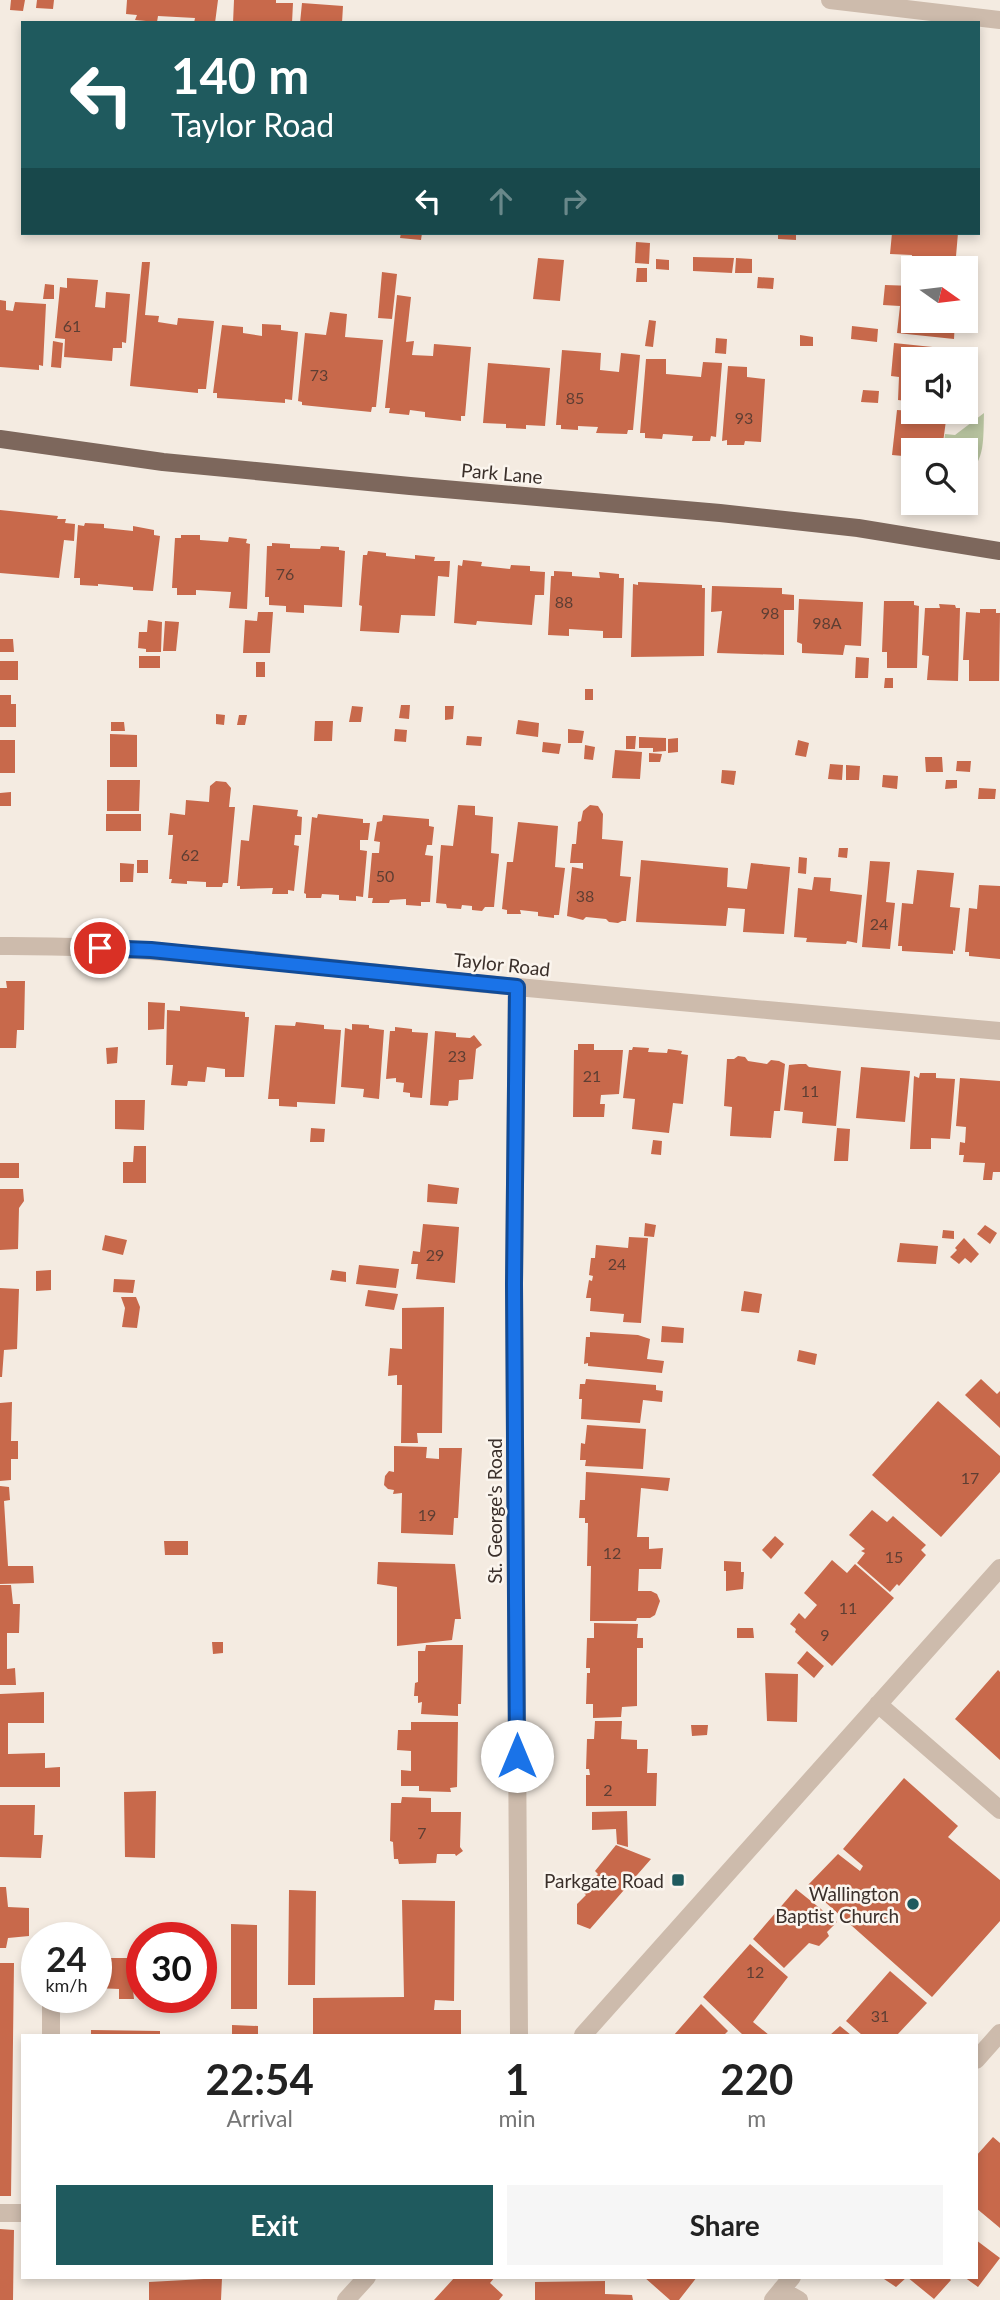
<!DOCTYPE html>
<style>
:root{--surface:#fff;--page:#f6f6f6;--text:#222;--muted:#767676;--accent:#1f5a5e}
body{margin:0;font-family:Lato,sans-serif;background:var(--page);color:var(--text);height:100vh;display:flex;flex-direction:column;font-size:26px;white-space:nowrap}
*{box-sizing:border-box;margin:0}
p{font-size:23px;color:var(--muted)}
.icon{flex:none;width:38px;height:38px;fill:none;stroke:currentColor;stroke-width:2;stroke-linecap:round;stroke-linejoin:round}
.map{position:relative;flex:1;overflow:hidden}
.drawer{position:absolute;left:21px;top:2034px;width:957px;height:245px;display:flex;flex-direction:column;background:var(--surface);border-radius:0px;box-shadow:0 4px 10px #0003}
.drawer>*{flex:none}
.guide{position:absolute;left:21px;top:21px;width:959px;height:214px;border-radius:0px;box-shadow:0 4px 10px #0003;background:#1f5a5e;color:#fff;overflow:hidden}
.needle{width:46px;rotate:104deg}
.controls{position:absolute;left:901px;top:256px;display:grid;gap:14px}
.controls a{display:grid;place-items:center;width:77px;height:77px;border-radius:0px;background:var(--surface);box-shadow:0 4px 10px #0003;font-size:35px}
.speed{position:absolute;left:21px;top:1922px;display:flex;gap:14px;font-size:35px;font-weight:700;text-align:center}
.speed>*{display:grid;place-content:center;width:91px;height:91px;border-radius:50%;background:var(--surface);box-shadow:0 4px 10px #0003;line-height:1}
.speed small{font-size:18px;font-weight:400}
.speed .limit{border:10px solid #d22;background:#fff;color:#111}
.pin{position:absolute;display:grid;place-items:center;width:60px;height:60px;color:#fff;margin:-30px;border:4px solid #fff;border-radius:50%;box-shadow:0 2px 7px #0007}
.me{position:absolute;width:77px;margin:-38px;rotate:0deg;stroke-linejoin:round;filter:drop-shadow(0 0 5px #0008)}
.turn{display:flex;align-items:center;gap:24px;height:147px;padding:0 35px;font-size:32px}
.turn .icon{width:91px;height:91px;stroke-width:2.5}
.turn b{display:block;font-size:49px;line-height:60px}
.lanes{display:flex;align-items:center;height:66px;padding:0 35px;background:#0003;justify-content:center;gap:35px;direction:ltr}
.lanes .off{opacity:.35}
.eta{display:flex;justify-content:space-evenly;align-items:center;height:119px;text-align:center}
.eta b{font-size:42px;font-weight:700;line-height:49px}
.action{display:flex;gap:14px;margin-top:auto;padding:14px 35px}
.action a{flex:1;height:80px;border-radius:0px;background:var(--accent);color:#fff;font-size:28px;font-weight:700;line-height:80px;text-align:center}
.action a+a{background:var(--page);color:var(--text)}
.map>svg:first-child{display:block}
.green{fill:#b8c4a0}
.building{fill:#c8694b}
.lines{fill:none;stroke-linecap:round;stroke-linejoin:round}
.minor{stroke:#cdbbac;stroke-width:18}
.major{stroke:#7d675c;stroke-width:18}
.route-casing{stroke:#114b97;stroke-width:18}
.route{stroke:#1a73e8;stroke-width:12}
.poi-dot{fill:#1f5a5e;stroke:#fbf5ee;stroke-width:2.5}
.labels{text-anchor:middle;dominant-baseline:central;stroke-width:5;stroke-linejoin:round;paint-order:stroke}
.number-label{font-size:16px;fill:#5e3e33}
.street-label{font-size:19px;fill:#3b302b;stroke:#fbf5ee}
.poi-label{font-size:19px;fill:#3b302b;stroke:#fbf5ee;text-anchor:end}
</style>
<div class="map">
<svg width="1000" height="2300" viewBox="0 0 1000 2300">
<rect width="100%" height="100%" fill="#f4ebe1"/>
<path class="green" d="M984 413C983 437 986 461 966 476V450H943L945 434 955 435Z"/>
<path class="building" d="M11 0H25L23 11 10 10Z
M37 0H54L53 9 36 8Z
M127 0H218L215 23H194L195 18 158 16 157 22 135 20 137 15 126 14Z
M234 0H276V3H293L292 23H233Z
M302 3 343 6 342 23H300Z
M401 233H422L421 240 400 238Z
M778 233H796V240L778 239Z
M892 233H958L955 268H911L912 255 890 254Z
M636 242 650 243 649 264 635 263Z
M693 257 734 258 732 273 693 271Z
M538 258 564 260 560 301 533 299Z
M736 258 752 259V273H735Z
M656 259 669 260V270L656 269Z
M142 262H150L145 315 159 316 158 322 177 325 178 318 214 321 206 389H198V393L130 386Z
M637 268H647V282H636Z
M382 272 397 274 392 319 378 318Z
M758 277 774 278 773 289 757 288Z
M67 278 98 280 95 307 105 308 106 292 130 294 126 343 122 342V348H113L112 361 64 357 65 339 55 338 60 287 67 288Z
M45 284 54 285V299H43Z
M885 285 914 286V320H955L954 339 897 333 900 306 883 305Z
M397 295 411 297 406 342 414 341 412 355 433 356 434 344 471 347 465 416H461V421L425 417V412L410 410 409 415 389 413 390 408H385Z
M0 300 6 301V310L13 311 15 302 46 304 43 366 39 365V370L0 367Z
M330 312 347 314 345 337 383 340 376 407H372L371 412 302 405V402L298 401 305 333 326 335Z
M649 320 656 321 653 347 645 346Z
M262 324 281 325V330L298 332 292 400 285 399V403L217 398V393H213L222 325 243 327V333L262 336Z
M852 326 878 329 877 342 851 339Z
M800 335 813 337V346H800Z
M716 338 727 339 726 354 715 353Z
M53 341 63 343 61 368 51 367Z
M894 343 942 348 941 359H914V402L898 400 899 377 891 376Z
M562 350 601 353 600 370 619 372 621 353 640 355 633 430H628L627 434 596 433 598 427 578 426V430L561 429V425H556Z
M646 359H666V374L701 377 703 362 722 363 716 437 711 436 710 441H692L693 436 663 434 662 439 645 438V433H640Z
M488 363 550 368 545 426 526 425V429L506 428V424L483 423Z
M728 366 747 367V377L765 379 761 442 745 441 744 445H727V440L722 441Z
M863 390 879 391 878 403 861 402Z
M897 410 947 413 942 450H914V457L892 455Z
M0 510 58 516 57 519H66L65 523 75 524 74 541 64 540 59 578 0 573Z
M85 523 104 524V528L133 531V526L154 530V535L160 536 153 591 133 590V587L98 584V586L80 585V578H74L78 525 84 526Z
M181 535H200V540L228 542 229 537 247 539 246 543 250 544 247 609 229 608 231 592 196 590V595H177V588H172L175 538H181Z
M272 543 290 544V548L320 549 321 546 339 547V550L345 551 342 607 304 605V613L286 612V606L269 605V597H265L267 546H272Z
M368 551 386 553V556L415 559V555L435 557 434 561H450L449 577 438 576 435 616 401 615 399 633 360 631 362 606 359 605 363 555H367Z
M463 560 482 562 481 566 510 569 511 565 530 566V571L545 572 544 595H535L532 625 477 621 476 625 454 623 458 565 462 566Z
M554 571 572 572V576L600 578 599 572 619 574V578H624L622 638H603V631L569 629V636L548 635 551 576H554Z
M638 582 702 585V588H705L704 656 631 657 633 584 638 585Z
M712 586 782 588V594L794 595V610H784V655L717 653 722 611 711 612Z
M799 599 863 602 861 646 845 645 843 655 802 653V644L797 642Z
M884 601H914V605L919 606 917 668H887V652H882Z
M939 604 955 605 956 608H960L958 681 927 680 929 656 922 655 925 608H940Z
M980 609H996V613H1000L999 681H969V660H963L966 612 980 613Z
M258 612H273L270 653H243L245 620 257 621Z
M148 620 162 622 161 652H146V649L138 648 139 632H147Z
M165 621 179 622 176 651H163Z
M0 639H13L14 652H0Z
M139 656H160V668H139Z
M856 657 869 658 868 678H855Z
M0 661H18V680H0Z
M256 662H265V677H256Z
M885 678H893V688H884Z
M585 689H593V700H585Z
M0 695H11V704H16V727H0Z
M401 705H410L409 719 399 718Z
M352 706 363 707 361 722H349Z
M445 706H454L453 719 445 720Z
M216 714 225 715 224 725 216 724Z
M239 715H247L245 725H237Z
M518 720 539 723 538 737 516 734Z
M315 721H333L332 741H314Z
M111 722H124L125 731H111Z
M395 729 407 730 406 742 394 741Z
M568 729 584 731 582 743H568Z
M110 734 137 735V767H110Z
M467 736 482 737 481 746 466 745Z
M626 736H636L635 749H626Z
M639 737 666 738V751L653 752V748H639Z
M678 738V752L668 753V739Z
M0 740H15V773H0Z
M798 740 809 743 806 757 795 755Z
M543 742 561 744 559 754 542 752Z
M585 745 595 747 593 760 584 759Z
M615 750 642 752 640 779 612 778Z
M649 753 662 754 660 762H649Z
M925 757H942L943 772H926Z
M957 761H971L970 772 956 771Z
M830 764 843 765 842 780 828 779Z
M846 765 860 766 859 780H846Z
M722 770 736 771 734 785 721 783Z
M883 775 898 776 897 789 882 787Z
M107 780H140L139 811H107Z
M946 780H957V788L945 789Z
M216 781 226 782 231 788 229 807H235L228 883H223L222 887H206V882L187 881V884L171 883 172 879H169L173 835H168L170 813 185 815 186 800 209 802 210 786Z
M979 788 996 789 995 799H978Z
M11 792V806H0V793Z
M253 805 298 810 297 816 302 817 301 835H295L294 845 299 846 294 891 288 890V894H272L273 888 240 889V886H237L241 840 249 841Z
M458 805 475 806V815L493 817 491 853 499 854 494 907H485L482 911 472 910V906L462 905 461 909 447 908 446 904 436 903 441 845 453 846Z
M590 805 598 806 603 814 602 839 623 841 620 876 631 877 626 921H622L618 923 609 922 606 919 586 917 583 920 567 916 572 867 583 869V863H570L572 844H576L578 822 581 821 583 811Z
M106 814H141V831H106Z
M318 814 363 819V823H370L368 840H360V850L367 851 363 897 356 896V901L339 900V895L322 894 321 898H306V894L304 893 312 817 317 818Z
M383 815 429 819V826L434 827 432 845H427L425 855 433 856 430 902H421V906L406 905V899L390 900 389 903H372L373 898H368L372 853H379L380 842 374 841 377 822 382 821Z
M518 822 558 826 555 867 565 868 559 915H554V918L538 916V912L520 910 521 914H507V910L502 909 507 862H513Z
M839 848H848L847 858 838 857Z
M799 857 807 858 806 874 798 873Z
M137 860H148V873H137Z
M641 860 728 868 727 887 747 889 751 863 790 867 784 934 743 932 745 909 728 908 726 926 636 922Z
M870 861 890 862 886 902 895 903 890 949 862 947Z
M120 863 134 864 133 882H120Z
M917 870 954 873 950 907 960 908 955 951 953 950V954L902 951V946H898L902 903 913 904Z
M814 877 831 878 830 891 862 895 857 943 847 941 846 944 806 942 807 938 794 937 798 888 812 890Z
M979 885 1000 886V959L969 956V952H965L969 908 977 909Z
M6 981H25L24 1030H17L16 1048H0V988H7Z
M148 1002 165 1003 164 1029 148 1030Z
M180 1006 245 1012V1017H249L244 1077H225V1069L207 1067 205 1082 188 1081 187 1086 171 1085 173 1065H166L167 1010 180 1011Z
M296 1022 324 1025V1029L341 1030 335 1104 297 1102V1107L279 1106V1099H268L275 1025 295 1026Z
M352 1024 369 1025V1028L384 1030 379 1099 363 1097 364 1089 341 1087 345 1028 352 1030Z
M395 1027 412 1029V1032L428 1033 422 1098 410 1097V1093L403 1092 404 1083 396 1082V1078L386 1079 390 1031H395Z
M435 1031 456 1033V1037L470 1038 474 1035 482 1045 476 1049 473 1079 459 1080 458 1100 449 1101 448 1106 430 1105Z
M578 1044H594V1050H623L619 1094 601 1095 600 1104H605L604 1117H573L574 1050H578Z
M118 1047 117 1063 107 1064 106 1048Z
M633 1047 649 1048 648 1052 667 1053 668 1049 682 1051 681 1054 688 1055 683 1104 673 1103 669 1133 632 1129 635 1099 623 1098 629 1050H632Z
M738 1056 745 1057 748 1061 767 1064 771 1060 779 1061 785 1064 780 1111H774L771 1138 730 1136 732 1107 724 1106 727 1059H734Z
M799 1064H806L809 1067 841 1071 836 1126 802 1123 803 1112 784 1110 789 1065Z
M861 1067 910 1071 905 1122 856 1118Z
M920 1073H936V1078L955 1079 950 1139 931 1138V1149H910L914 1076 919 1078Z
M960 1078 1000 1081V1172H993L992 1180H983L985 1163 963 1162 964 1155H959L960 1142 965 1143 966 1127 956 1126Z
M115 1100H145L144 1130 115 1129Z
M311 1128 325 1129 324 1142H310Z
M837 1128 850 1129 848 1161H834Z
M653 1140 662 1141 661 1155 651 1154Z
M134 1146H146V1183H123V1162H133Z
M0 1163H19V1178H0Z
M428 1184 459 1188 457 1204 427 1202Z
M0 1189H23L24 1201 19 1208 18 1249 0 1250Z
M645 1223 656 1225 654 1237 644 1236Z
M423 1224 459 1227 455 1283 416 1279 418 1264H411L413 1251 420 1252Z
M985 1225 997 1233 990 1244 977 1234Z
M943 1230 954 1231V1239L942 1238Z
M105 1235 127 1240 123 1255 102 1250Z
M629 1237 648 1238 641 1323 623 1322 624 1314 590 1311 591 1298H586L589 1280 592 1281 593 1276 589 1275 591 1258H595L596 1245 628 1248Z
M964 1238 979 1254 971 1263 965 1258 959 1264 950 1257 957 1250 955 1248Z
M900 1243 938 1246 936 1264 897 1262Z
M359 1265 399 1269 396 1288 356 1284Z
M51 1270V1290L36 1291V1271Z
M332 1270 346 1272V1282L330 1280Z
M114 1279 135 1280 133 1293 113 1292Z
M0 1288 19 1289 17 1349 4 1350 2 1377H0Z
M368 1290 398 1294 394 1310 365 1306Z
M744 1291 762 1294 759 1313 741 1311Z
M121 1297H136L140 1307 137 1328 122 1327 125 1308Z
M444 1307 442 1433H417L418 1443H401L402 1385H397V1375L388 1376 390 1348 402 1349V1308Z
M662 1326 684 1328 683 1343 661 1342Z
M590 1332 638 1335 650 1339 647 1359 664 1361 662 1373 588 1366V1363L584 1364 586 1337H590Z
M799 1350 817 1354 815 1365 797 1361Z
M586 1379 656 1385V1390L663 1391 662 1402 643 1400 640 1423 581 1419 582 1399H579L580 1384H585Z
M981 1379 997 1394 1000 1391V1428L965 1395Z
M938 1401 1000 1456V1472L941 1537 872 1475Z
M12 1402 11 1441H18V1459H11V1480L0 1481V1403Z
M587 1425 646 1429 643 1469 585 1466 586 1460H580L581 1443 585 1444Z
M394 1446 427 1447 426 1458 439 1459V1448H462L458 1518H454L453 1535 401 1533 402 1493 393 1494 394 1490 388 1489 384 1485 385 1476 389 1471 394 1472Z
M586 1472 670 1478 668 1491 641 1488 637 1537H649V1549L663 1548 661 1569H639L638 1591H651L657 1594 660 1601 655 1615 650 1618H637L636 1621H590L591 1566H587L588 1523H585V1518H579L580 1500H585Z
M0 1486 9 1487 10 1500 4 1501 8 1566H33L34 1583 0 1584Z
M872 1510 887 1522 893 1516 926 1545 921 1550 926 1555 899 1586 897 1584 890 1592 857 1563 865 1553 861 1551 865 1549 849 1535Z
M775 1536 784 1544 771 1559 762 1550Z
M164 1541H188V1555H165Z
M832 1560 847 1573 855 1564 894 1598 832 1666 795 1632 796 1629 790 1624 799 1613 805 1619 817 1605 804 1593Z
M724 1561 741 1562V1572H744L743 1589 726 1591V1571H724Z
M378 1562 455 1564 461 1619H455L452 1640 397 1646V1587L377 1584Z
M0 1585H11L13 1604H20L19 1633H7V1669L15 1668 16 1685H0Z
M594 1623 638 1624 637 1638H643V1648H637V1706L622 1707 621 1717 593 1718V1704H586L587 1673H590V1668H586L587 1638H594Z
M737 1628H753L754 1638H737Z
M212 1642H223V1653L213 1654Z
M426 1645H463L461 1704H458V1716L421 1714 422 1702 418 1703V1696H414L415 1683 418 1682V1651H425Z
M807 1651 824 1666 814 1678 797 1663Z
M998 1670 1000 1672V1760L955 1719Z
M765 1673 798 1674 797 1722 767 1721Z
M44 1692V1723H8V1754L45 1753V1768L60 1767V1787H0V1694Z
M595 1721H622L621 1739 637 1740V1749H648L647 1773H657L656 1806H586V1775H590L589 1769H586L587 1739H594Z
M411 1722H458L457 1787 450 1788 451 1792 419 1791V1786H401V1770L411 1771V1751L397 1750 398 1730H411Z
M691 1725H708L707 1735 692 1736Z
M904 1778 958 1826 948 1837 1000 1880V1921L932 1997 807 1886 838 1854 860 1871 863 1866 843 1849Z
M156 1791 155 1858 125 1857 124 1792Z
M402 1797 431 1798V1812H461L460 1847 463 1851 456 1856 455 1854H437L436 1863 399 1864 398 1859H394L393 1842 390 1841 391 1803H401Z
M0 1805H35L34 1835H43L41 1858 0 1857Z
M627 1811 628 1847 617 1844 616 1829 592 1830V1812Z
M616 1845 651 1859 590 1929 577 1924V1904L586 1895 582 1891 598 1874 595 1871Z
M0 1887H6L8 1907 29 1908V1936L8 1938 6 1948H0Z
M796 1889 837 1922 827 1932 829 1936 819 1946 809 1943 784 1968 753 1939Z
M289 1890 316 1891 315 1985H288Z
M402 1900 455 1901 454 2001 435 2000 434 2010H461V2035H313V1998L404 1997Z
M231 1924 257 1925V2009H231Z
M750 1944 788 1977 753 2022 769 2035H743L703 1997Z
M96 1958H142V1990H133L134 1999H119V1989L96 1988Z
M0 1963H14L11 2196H0Z
M890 1971 927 2003 897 2035H862L846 2021Z
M701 2004 728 2031 724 2035H674Z
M232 2025 258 2026V2035H232Z
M840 2026 851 2035H830Z
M91 2030 160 2031V2035H91Z
M993 2137 1000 2143V2228L976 2208V2156Z
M0 2229 14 2230 13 2300H0Z
M976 2240 1000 2258 978 2287 964 2277H976Z
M455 2277H495L490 2283 503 2295 499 2300H434Z
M644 2277H697L679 2300H670Z
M881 2277H948L951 2280 934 2299 907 2277 896 2287Z
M222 2278 221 2300H149V2282Z
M605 2281V2294L632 2295 633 2300H535V2282Z"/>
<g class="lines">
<path class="minor" d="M830 0 1000 20
M0 946C155 945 309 966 463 982 642 1000 821 1014 1000 1031
M517 987 514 1284 519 2035
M878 1704 1000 1810
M51 1997V2035
M583 2035 1000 1568
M976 2060 1000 2033
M0 2213H23
M781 2290 799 2300
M346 2300 367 2277
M773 2300 792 2277"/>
<path class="major" d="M0 439 163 462 410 486 720 513 858 528 1000 551"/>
</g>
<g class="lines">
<g class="route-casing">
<path id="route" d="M100 948 151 950 517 987 514 1284 517 1756"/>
</g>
<use href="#route" class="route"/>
</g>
<g class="poi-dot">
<rect x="671" y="1873" width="14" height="14" rx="3.5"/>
<circle cx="913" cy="1904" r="7"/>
</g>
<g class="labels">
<g class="number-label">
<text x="72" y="325">61</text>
<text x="319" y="374">73</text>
<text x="575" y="397">85</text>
<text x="744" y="417">93</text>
<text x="285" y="573">76</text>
<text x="564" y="601">88</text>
<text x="770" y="612">98</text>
<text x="827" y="622">98A</text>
<text x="190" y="854">62</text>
<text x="385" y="875">50</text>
<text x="585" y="895">38</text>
<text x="879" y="923">24</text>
<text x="457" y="1055">23</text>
<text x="592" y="1075">21</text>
<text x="810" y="1090">11</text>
<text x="435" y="1254">29</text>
<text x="617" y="1263">24</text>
<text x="970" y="1477">17</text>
<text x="427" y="1514">19</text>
<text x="612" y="1552">12</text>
<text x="894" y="1556">15</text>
<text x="848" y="1607">11</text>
<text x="825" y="1634">9</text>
<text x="608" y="1789">2</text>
<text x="422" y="1832">7</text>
<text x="755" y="1971">12</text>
<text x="880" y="2015">31</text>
</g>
<g class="street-label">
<text transform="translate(502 473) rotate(5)">Park Lane</text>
<text transform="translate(502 964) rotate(6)">Taylor Road</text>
<text transform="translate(494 1511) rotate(-90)">St. George's Road</text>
</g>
<g class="poi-label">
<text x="664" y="1880">Parkgate Road</text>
<text x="899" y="1893">Wallington<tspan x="899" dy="22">Baptist Church</tspan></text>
</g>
</g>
</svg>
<div class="controls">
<a><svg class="needle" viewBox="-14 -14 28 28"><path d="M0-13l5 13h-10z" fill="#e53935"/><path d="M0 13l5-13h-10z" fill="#767676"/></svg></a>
<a><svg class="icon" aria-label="sound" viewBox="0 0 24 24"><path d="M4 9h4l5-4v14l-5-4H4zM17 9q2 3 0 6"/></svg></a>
<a><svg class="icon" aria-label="search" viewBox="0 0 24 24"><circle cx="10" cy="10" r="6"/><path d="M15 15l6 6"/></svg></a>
</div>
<div class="speed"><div>24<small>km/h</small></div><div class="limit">30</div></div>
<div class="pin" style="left:100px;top:948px;background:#d93025"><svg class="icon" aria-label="arrive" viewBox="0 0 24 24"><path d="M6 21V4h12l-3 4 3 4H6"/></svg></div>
<svg class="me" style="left:517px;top:1756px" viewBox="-20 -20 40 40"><circle r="19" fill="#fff"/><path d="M0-13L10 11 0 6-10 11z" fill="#1a73e8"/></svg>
<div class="guide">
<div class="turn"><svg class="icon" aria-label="left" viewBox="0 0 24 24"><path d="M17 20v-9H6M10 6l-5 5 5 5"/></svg><div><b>140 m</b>Taylor Road</div></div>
<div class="lanes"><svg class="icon" aria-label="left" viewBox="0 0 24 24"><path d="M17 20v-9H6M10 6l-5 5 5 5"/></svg><svg class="icon off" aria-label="ahead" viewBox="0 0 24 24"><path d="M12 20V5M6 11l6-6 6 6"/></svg><svg class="icon off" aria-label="right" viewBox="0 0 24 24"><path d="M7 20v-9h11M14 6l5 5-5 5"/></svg></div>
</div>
<section class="drawer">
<div class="eta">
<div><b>22:54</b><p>Arrival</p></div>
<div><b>1</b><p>min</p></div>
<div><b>220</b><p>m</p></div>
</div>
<div class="action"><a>Exit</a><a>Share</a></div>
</section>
</div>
